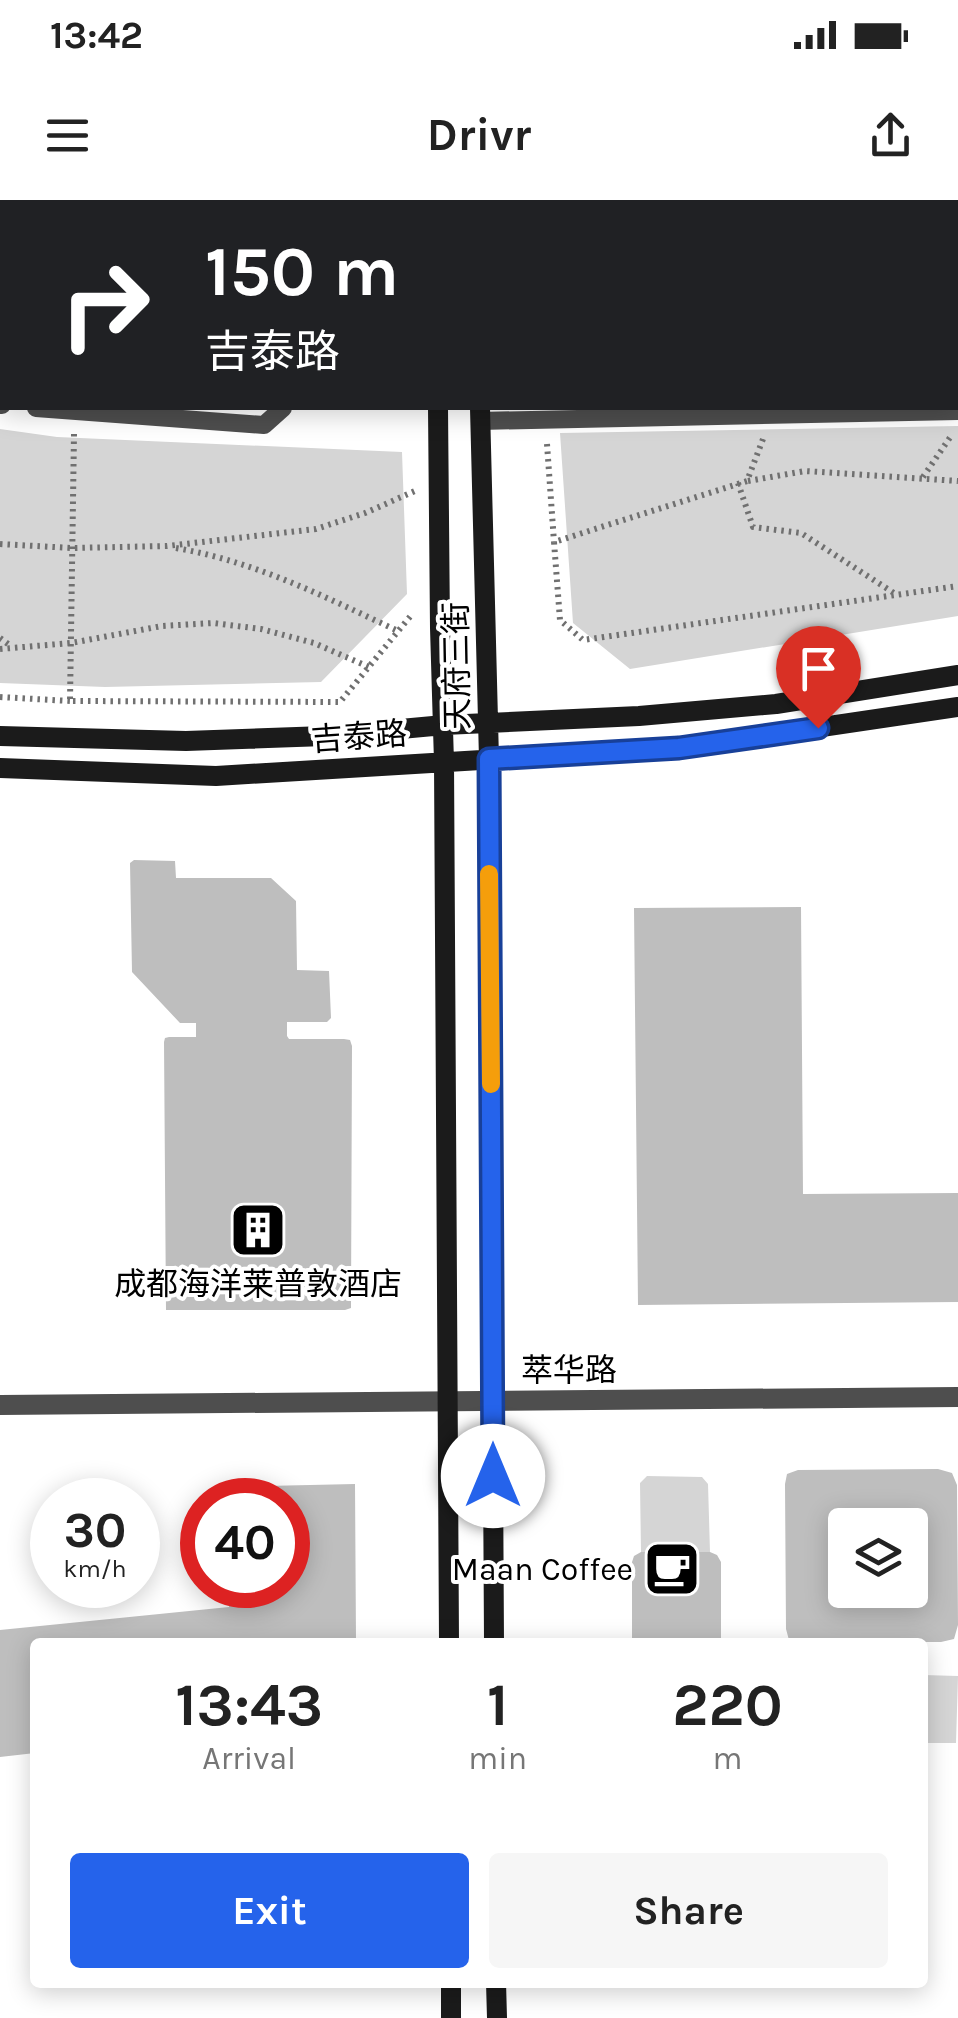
<!DOCTYPE html>
<meta charset="utf-8">
<style>
:root{--surface:#fff;--page:#f6f6f6;--text:#222;--muted:#767676;--accent:#2563eb}
body{margin:0;font-family:Karla,"Noto Sans SC",sans-serif;background:var(--page);color:var(--text);height:100vh;display:flex;flex-direction:column;font-size:38px;white-space:nowrap}
*{box-sizing:border-box;margin:0}
p{font-size:32px;color:var(--muted)}
.icon{flex:none;width:55px;height:55px;fill:none;stroke:currentColor;stroke-width:2;stroke-linecap:round;stroke-linejoin:round}
.map{position:relative;flex:1;overflow:hidden}
.side{position:absolute;left:30px;top:1438px;width:898px;height:350px;display:flex;flex-direction:column;background:var(--surface);border-radius:10px;box-shadow:0 5px 25px #0003}
.side>*{flex:none}
.top-card{position:absolute;left:0px;top:0px;width:960px;height:210px;box-shadow:0 5px 25px #0003;background:#202124;color:#fff;overflow:hidden}
.buttons{position:absolute;left:828px;top:1308px;display:grid;gap:20px}
.buttons a{display:grid;place-items:center;width:100px;height:100px;border-radius:10px;background:var(--surface);box-shadow:0 5px 25px #0003;font-size:50px}
.speed{position:absolute;left:30px;top:1278px;display:flex;gap:20px;font-size:50px;font-weight:700;text-align:center}
.speed>*{display:grid;place-content:center;width:130px;height:130px;border-radius:50%;background:var(--surface);box-shadow:0 5px 25px #0003;line-height:1}
.speed small{font-size:25px;font-weight:400}
.speed .limit{border:15px solid #d22;background:#fff;color:#111}
.pin{position:absolute;display:grid;place-items:center;width:85px;height:85px;color:#fff;margin:-102px -42px;border-radius:50% 50% 50% 0;rotate:-45deg;box-shadow:0 0 10px #0007}
.pin .icon{rotate:45deg}
.me{position:absolute;width:110px;margin:-55px;rotate:0deg;stroke-linejoin:round;filter:drop-shadow(0 0 8px #0008)}
.turn{display:flex;align-items:center;gap:35px;height:210px;padding:0 40px;font-size:45px}
.turn .icon{width:130px;height:130px;stroke-width:2.5}
.turn b{display:block;font-size:70px;line-height:85px}
.eta{display:flex;justify-content:space-evenly;align-items:center;height:170px;text-align:center}
.eta b{font-size:60px;font-weight:700;line-height:70px}
.action{display:flex;gap:20px;margin-top:auto;padding:20px 40px}
.action a{flex:1;height:115px;border-radius:10px;background:var(--accent);color:#fff;font-size:40px;font-weight:700;line-height:115px;text-align:center}
.action a+a{background:var(--page);color:var(--text)}
.status{display:flex;justify-content:space-between;align-items:center;height:70px;padding:0 50px;background:var(--surface);direction:ltr}
.status svg{height:28px;fill:currentColor}
header{display:flex;justify-content:space-between;align-items:center;height:130px;padding:0 40px;background:var(--surface);font-size:45px;font-weight:700}
.map>svg:first-child{display:block}
.green{fill:#d5d5d5}
.building{fill:#bebebe;fill-rule:evenodd}
.lines{fill:none;stroke-linecap:round;stroke-linejoin:round}
.path{stroke:#707070;stroke-width:6;stroke-dasharray:2.5 5;stroke-linecap:butt}
.lane{stroke:#4e4e4e;stroke-width:18}
.street{stroke:#4e4e4e;stroke-width:20}
.secondary{stroke:#1b1b1b;stroke-width:20}
.route-casing{stroke:#184099;stroke-width:25}
.route{stroke:#2563eb;stroke-width:18}
.slow{stroke:#f59e0b;stroke-width:18}
.labels{text-anchor:middle;dominant-baseline:central;stroke-width:8;stroke-linejoin:round;paint-order:stroke}
.street-label{font-size:32px;fill:#000;stroke:#fff}
.poi-label{font-size:32px;fill:#000;stroke:#fff}
</style>
<div class="status"><b>13:42</b><svg viewBox="0 0 49 12"><path d="M0 12V9h3v3zM5 12V6h3v6zM10 12V3h3v9zM15 12V0h3v12zM26 1h20v11H26zM47 4h2v5h-2z"/></svg></div>
<header><svg class="icon" aria-label="menu" viewBox="0 0 24 24"><path d="M4 6h16M4 12h16M4 18h16"/></svg>Drivr<svg class="icon" aria-label="share" viewBox="0 0 24 24"><path d="M12 15V3M7 8l5-5 5 5M5 13v7h14v-7"/></svg></header>
<div class="map">
<svg width="958" height="1818" viewBox="0 0 958 1818">
<rect width="100%" height="100%" fill="#fff"/>
<path class="green" d="M958 226V416L630 469 573 423 560 233Z
M0 229 57 237 402 252 407 394 321 482 105 487 0 483Z
M647 1276 702 1277 708 1284 710 1352H641L640 1283Z
M923 1475 958 1476 956 1543H923Z"/>
<path class="building" d="M134 660 175 661 176 678H271L296 701 297 770 329 771 331 818 327 822H287V836L289 839H344L350 840 352 846 351 1108 345 1110H166L164 842 165 838 169 837H196V823H180L132 772 130 663Z
M801 707 803 994 958 993V1102L638 1105 634 708Z
M938 1269 952 1273 957 1285 958 1425 954 1439 941 1442H799L789 1440 786 1429 785 1284 787 1274 798 1270ZM845 1325H910V1390H845Z
M355 1284 356 1442H35V1553L0 1557V1430L229 1407 228 1385H288V1300H227V1287Z
M641 1352H710L717 1355 721 1362V1442H632V1362L634 1356Z"/>
<g class="lines">
<path class="path" d="M544 0V2
M605 0V2
M792 2V0
M74 234 70 501 340 502 413 413
M763 239 747 281 554 342 560 420 583 440 958 386
M547 244 554 342
M923 277 951 236
M748 281 805 271 958 281
M738 283 753 327 801 333 897 395
M0 344 72 348 167 346 316 329 365 313 415 291
M176 348C257 362 325 397 398 431
M0 438 12 447
M0 449 71 443 162 426 213 423 261 429 314 443 369 467
M0 497 70 501"/>
<path class="lane" d="M326 2V0
M0 205H2
M36 208 264 225 283 208
M480 221 958 211"/>
<path class="street" d="M0 1205 958 1197"/>
<path class="secondary" d="M436 0V2
M478 0V2
M438 208 440 428 444 562 449 1442
M480 208 489 559 494 1442
M0 536 186 541 325 536 444 525 639 516 776 504 958 475
M0 568 216 576 679 548 958 507
M451 1782V1818
M496 1782 497 1818"/>
</g>
<g class="lines">
<g class="route-casing">
<path id="route" d="M493 1276 489 559 679 548 818 528"/>
</g>
<use href="#route" class="route"/>
<path class="slow" d="M489 674 491 884"/>
</g>
<defs>
<g id="building-square" transform="scale(2.875)"><rect x="-9" y="-9" width="18" height="18" rx="4" fill="#000" stroke="#fff"/><path d="M-4-6H4V6H1V3H-1V6H-4ZM-2.5-4.3h1.7v1.8h-1.7ZM.8-4.3h1.7v1.8H.8ZM-2.5-1h1.7V.8h-1.7ZM.8-1h1.7V.8H.8Z" fill="#fff"/></g>
<g id="cafe-square" transform="scale(2.875)"><rect x="-9" y="-9" width="18" height="18" rx="4" fill="#000" stroke="#fff"/><path d="M-5.5-4.5H6V0H3Q3 3.5 0 3.5H-2.5Q-5.5 3.5-5.5 0ZM3-3.2v2h1.7v-2ZM-6 4.5H4V6H-6Z" fill="#fff"/></g>
</defs>
<g fill-rule="evenodd">
<use href="#building-square" x="258" y="1030"/>
<use href="#cafe-square" x="672" y="1369"/>
</g>
<g class="labels">
<g class="street-label">
<text transform="translate(457 466) rotate(-91)">天府三街</text>
<text transform="translate(359 537) rotate(-4)">吉泰路</text>
<text x="569" y="1170">萃华路</text>
</g>
<g class="poi-label">
<text x="258" y="1084">成都海洋莱普敦酒店</text>
<text x="633" y="1369" text-anchor="end">Maan Coffee</text>
</g>
</g>
</svg>
<div class="buttons">
<a><svg class="icon" aria-label="layers" viewBox="0 0 24 24"><path d="M12 4l9 5-9 5-9-5zM3 14l9 5 9-5"/></svg></a>
</div>
<div class="speed"><div>30<small>km/h</small></div><div class="limit">40</div></div>
<div class="pin" style="left:818px;top:528px;background:#d93025"><svg class="icon" aria-label="arrive" viewBox="0 0 24 24"><path d="M6 21V4h12l-3 4 3 4H6"/></svg></div>
<svg class="me" style="left:493px;top:1276px" viewBox="-20 -20 40 40"><circle r="19" fill="#fff"/><path d="M0-13L10 11 0 6-10 11z" fill="#2563eb"/></svg>
<div class="top-card">
<div class="turn"><svg class="icon" aria-label="right" viewBox="0 0 24 24"><path d="M7 20v-9h11M14 6l5 5-5 5"/></svg><div><b>150 m</b>吉泰路</div></div>
</div>
<section class="side">
<div class="eta">
<div><b>13:43</b><p>Arrival</p></div>
<div><b>1</b><p>min</p></div>
<div><b>220</b><p>m</p></div>
</div>
<div class="action"><a>Exit</a><a>Share</a></div>
</section>
</div>
